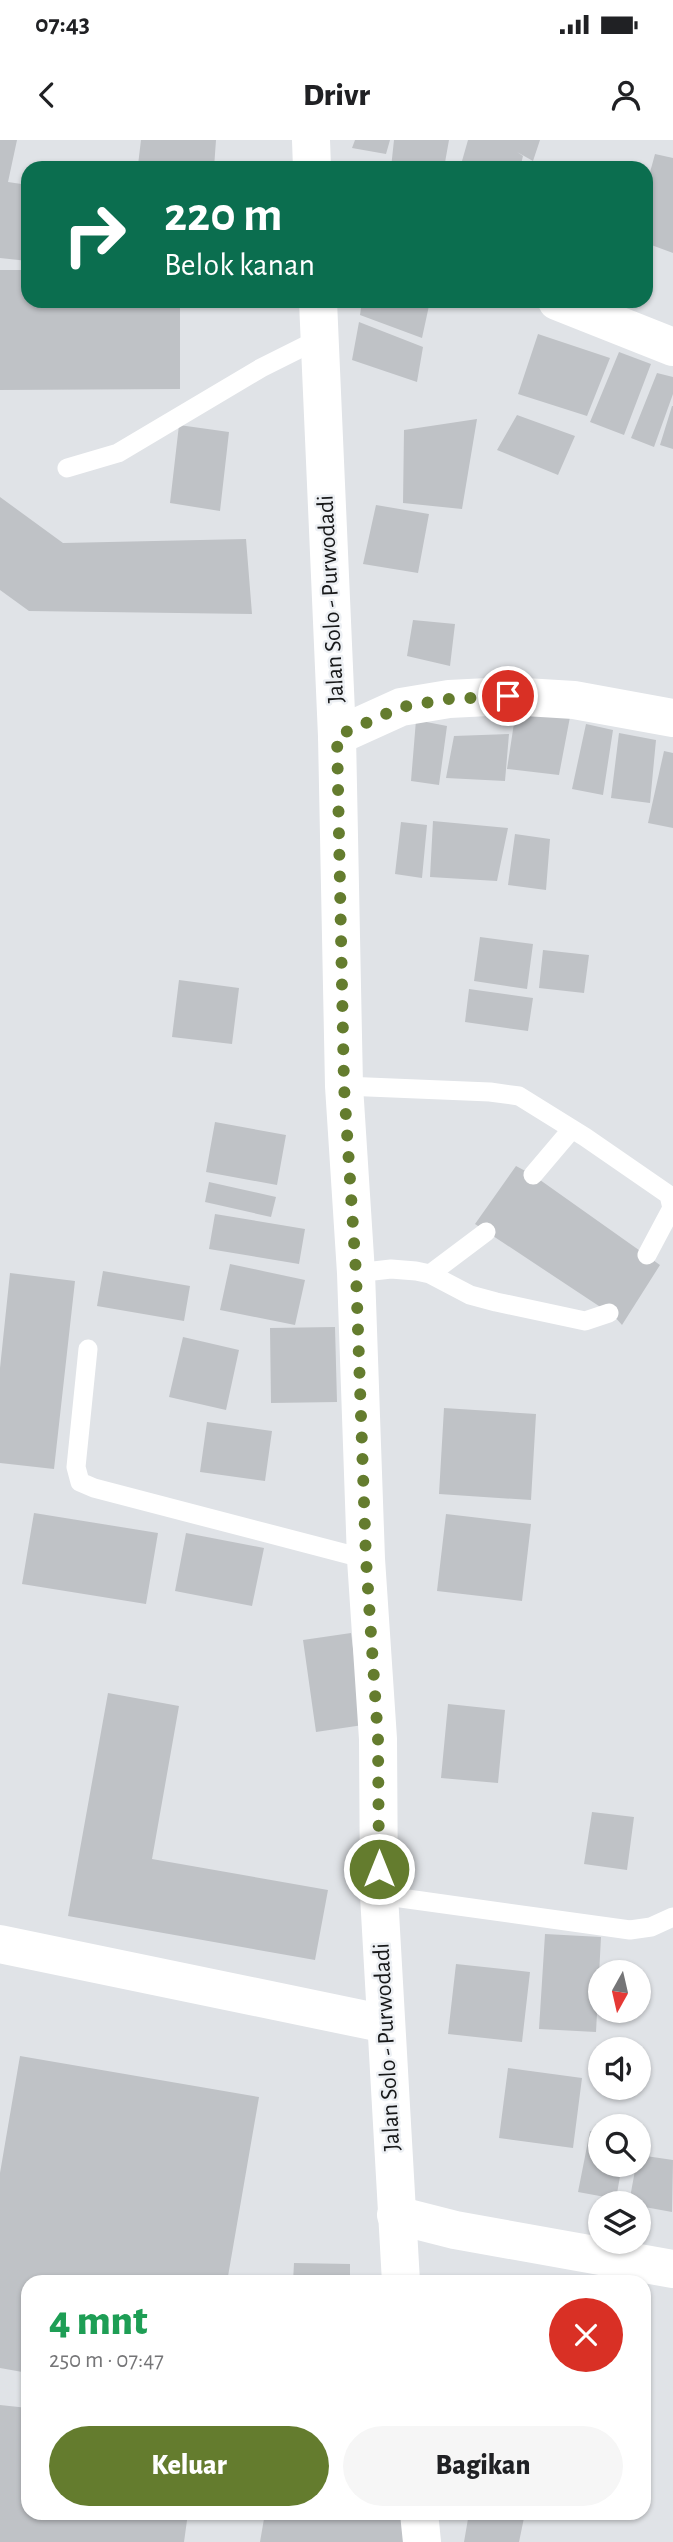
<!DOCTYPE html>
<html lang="id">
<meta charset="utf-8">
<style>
:root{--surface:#fff;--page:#f6f6f6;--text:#202124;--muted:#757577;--accent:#647c2e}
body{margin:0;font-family:"Alegreya Sans",sans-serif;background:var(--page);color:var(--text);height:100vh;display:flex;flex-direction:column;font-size:26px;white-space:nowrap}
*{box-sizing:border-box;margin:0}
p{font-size:23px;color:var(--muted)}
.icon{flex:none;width:38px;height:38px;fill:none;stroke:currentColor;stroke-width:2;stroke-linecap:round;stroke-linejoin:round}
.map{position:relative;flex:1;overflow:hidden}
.sheet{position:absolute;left:21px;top:2135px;width:630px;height:245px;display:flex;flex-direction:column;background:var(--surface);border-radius:21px;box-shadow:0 2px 5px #0004}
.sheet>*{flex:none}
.guide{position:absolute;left:21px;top:21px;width:632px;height:147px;border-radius:21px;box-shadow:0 2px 5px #0004;background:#0b6e4f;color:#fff;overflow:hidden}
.needle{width:46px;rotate:188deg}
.buttons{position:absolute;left:588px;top:1820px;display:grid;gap:14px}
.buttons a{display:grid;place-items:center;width:63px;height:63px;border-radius:50%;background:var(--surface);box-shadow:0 2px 5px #0004;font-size:35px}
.pin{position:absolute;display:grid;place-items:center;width:60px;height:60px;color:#fff;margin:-30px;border:4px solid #fff;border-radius:50%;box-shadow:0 2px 7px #0007}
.me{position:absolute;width:77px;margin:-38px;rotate:0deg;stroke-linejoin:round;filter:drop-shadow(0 0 5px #0008)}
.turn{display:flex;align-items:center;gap:24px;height:147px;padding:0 28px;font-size:32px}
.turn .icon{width:91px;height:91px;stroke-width:2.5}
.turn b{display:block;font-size:49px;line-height:60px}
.round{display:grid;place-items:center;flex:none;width:74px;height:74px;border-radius:37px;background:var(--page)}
.summary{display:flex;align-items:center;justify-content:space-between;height:119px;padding:0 28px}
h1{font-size:42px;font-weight:800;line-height:52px;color:#1e9e55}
.cta{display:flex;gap:14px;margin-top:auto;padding:14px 28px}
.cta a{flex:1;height:80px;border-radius:42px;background:var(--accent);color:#fff;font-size:28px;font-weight:800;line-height:80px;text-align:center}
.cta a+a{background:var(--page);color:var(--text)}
.status{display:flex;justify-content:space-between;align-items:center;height:49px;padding:0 35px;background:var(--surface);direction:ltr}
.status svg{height:19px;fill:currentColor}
header{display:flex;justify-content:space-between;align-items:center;height:91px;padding:0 28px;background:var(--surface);font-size:32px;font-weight:800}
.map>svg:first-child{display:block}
.building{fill:#bfc2c6}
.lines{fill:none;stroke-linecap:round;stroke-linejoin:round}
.lane{stroke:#fff;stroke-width:19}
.street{stroke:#fff;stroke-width:38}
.primary{stroke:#fff;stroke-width:38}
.route{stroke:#647c2e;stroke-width:12;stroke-dasharray:0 21.6}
.labels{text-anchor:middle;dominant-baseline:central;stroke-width:5;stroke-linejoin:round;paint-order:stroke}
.street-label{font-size:24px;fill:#171819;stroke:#edf0f4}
</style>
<div class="status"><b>07:43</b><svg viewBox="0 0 49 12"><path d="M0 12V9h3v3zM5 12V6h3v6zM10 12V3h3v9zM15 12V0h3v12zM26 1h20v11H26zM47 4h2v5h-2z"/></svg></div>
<header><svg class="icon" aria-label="back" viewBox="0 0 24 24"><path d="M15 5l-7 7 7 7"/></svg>Drivr<svg class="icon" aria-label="person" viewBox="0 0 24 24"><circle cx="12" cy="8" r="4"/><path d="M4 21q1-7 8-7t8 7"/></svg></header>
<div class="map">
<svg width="673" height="2402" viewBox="0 0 673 2402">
<rect width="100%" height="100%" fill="#e0e3e7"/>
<path class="building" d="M0 0H17L8 42 28 45V121L0 118Z
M141 0H216L214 28 138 25Z
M355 0H390L386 14 352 8Z
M394 0H449L444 28H391Z
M468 0H540L533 21 517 12 523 16 520 28H460Z
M655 14 673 18V113L646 103V47Z
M0 130H28V161H180V249L0 250Z
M362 161H430L422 198 360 175Z
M359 182 423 207 417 242 352 220Z
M538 194 610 218 587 276 518 254Z
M619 212 651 224 624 295 590 282Z
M657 233 673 237V254L654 307 631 298Z
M672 266H673V309L660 305Z
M517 275 575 296 558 335 497 310Z
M477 279 462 369 403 363 404 290Z
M179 285 229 292 220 371 170 363Z
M0 357 63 403 246 399 252 474 29 471 0 450Z
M376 365 429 374 418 433 363 424Z
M413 480 455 484 450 526 407 516Z
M516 570 570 577 559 635 507 629Z
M416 580 447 586 439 645 411 641Z
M586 584 613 590 603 655 572 649Z
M619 593 656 600 650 663 611 658Z
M509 594 505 641 446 638 454 596Z
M664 611 673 613V688L648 683Z
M433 681 508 688 497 741 430 737Z
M401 682 427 685 422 738 395 734Z
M515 694 550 699 546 750 508 745Z
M480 797 533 804 527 849 474 841Z
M543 810 589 815 584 853 539 848Z
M179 840 239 848 232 904 172 897Z
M469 849 533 858 528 891 465 882Z
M215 982 286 995 277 1045 206 1032Z
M516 1026 533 1035 660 1125 622 1185 614 1176 475 1084Z
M209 1042 276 1057 271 1077 205 1062Z
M215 1074 305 1089 299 1124 209 1109Z
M230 1124 305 1140 295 1185 220 1170Z
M103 1131 190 1146 184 1181 97 1166Z
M10 1133 75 1141 54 1329 0 1323V1228Z
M335 1187 337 1262 271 1263 270 1188Z
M183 1197 239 1210 226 1270 169 1257Z
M444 1268 536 1274 531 1360 439 1354Z
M207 1282 272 1291 265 1341 200 1332Z
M34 1373 158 1393 146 1464 22 1444Z
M446 1374 531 1384 522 1461 437 1451Z
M186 1393 264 1408 252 1466 175 1451Z
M351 1493 363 1585 316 1592 303 1500Z
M108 1553 179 1566 152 1719 328 1750 315 1820 68 1776Z
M448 1564 505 1570 498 1643 441 1638Z
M592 1672 634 1677 627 1730 584 1724Z
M545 1794 601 1797 596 1892 539 1889Z
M456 1824 530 1832 522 1902 448 1894Z
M20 1916 259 1957 227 2142H28V2233L0 2228V2033Z
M508 1928 582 1938 573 2008 499 1998Z
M590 1991 600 1993V2025H622L616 2059 578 2052Z
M639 2015 673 2020 672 2072 639 2066V2063H629L636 2025H639Z
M294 2123 350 2124V2142H293Z
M0 2265 28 2268V2373H188L184 2402H0Z
M265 2373H409L414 2402H260Z
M469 2373H525L519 2402H464Z"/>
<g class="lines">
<path class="lane" d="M67 328 118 313 261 228 319 199
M344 946 490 952 519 956 585 997 669 1055 672 1068 647 1115
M533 1035 572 989
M356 1133 391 1129 416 1131 430 1134 470 1155 496 1162 585 1181 609 1173
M430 1134 486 1092
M88 1209 76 1327 80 1342 94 1348 366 1419
M379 1755 630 1790 651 1787 673 1777"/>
<path class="street" d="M557 161 673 207
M337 596 401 567 449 559 508 556 574 560 673 578
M0 1804 386 1884
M396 2075 455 2090 673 2129"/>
<path class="primary" d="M311 0 312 28
M318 161 337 596 344 946 356 1133 366 1419 378 1599 379 1755 401 2142
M419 2373 422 2402"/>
</g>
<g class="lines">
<path class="route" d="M379 1729 378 1599 366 1419 356 1133 344 946 337 596 401 567 449 559 508 556"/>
</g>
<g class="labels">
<g class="street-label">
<text transform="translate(331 459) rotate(-93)">Jalan Solo - Purwodadi</text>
<text transform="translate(387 1907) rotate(-93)">Jalan Solo - Purwodadi</text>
</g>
</g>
</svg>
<div class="buttons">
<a><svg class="needle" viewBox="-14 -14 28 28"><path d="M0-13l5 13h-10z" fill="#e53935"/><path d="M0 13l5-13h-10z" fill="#757577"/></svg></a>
<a><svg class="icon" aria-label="sound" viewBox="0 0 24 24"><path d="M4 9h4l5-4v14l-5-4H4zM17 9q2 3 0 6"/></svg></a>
<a><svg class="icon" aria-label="search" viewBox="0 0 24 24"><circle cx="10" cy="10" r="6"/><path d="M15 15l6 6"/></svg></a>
<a><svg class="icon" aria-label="layers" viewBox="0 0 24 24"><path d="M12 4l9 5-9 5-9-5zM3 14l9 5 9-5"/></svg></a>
</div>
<div class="pin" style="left:508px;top:556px;background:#d93025"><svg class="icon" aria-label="arrive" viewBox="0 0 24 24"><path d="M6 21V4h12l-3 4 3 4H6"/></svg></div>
<svg class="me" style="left:379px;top:1729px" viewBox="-20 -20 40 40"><circle r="17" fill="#647c2e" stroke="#fff" stroke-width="3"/><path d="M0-11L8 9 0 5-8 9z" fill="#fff"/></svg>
<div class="guide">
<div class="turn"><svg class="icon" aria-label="right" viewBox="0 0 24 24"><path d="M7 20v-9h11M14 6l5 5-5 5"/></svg><div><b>220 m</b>Belok kanan</div></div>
</div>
<section class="sheet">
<div class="summary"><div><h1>4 mnt</h1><p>250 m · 07:47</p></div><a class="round" style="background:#d93025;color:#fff"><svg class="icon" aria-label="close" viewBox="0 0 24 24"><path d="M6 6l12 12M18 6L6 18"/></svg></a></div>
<div class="cta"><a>Keluar</a><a>Bagikan</a></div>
</section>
</div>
